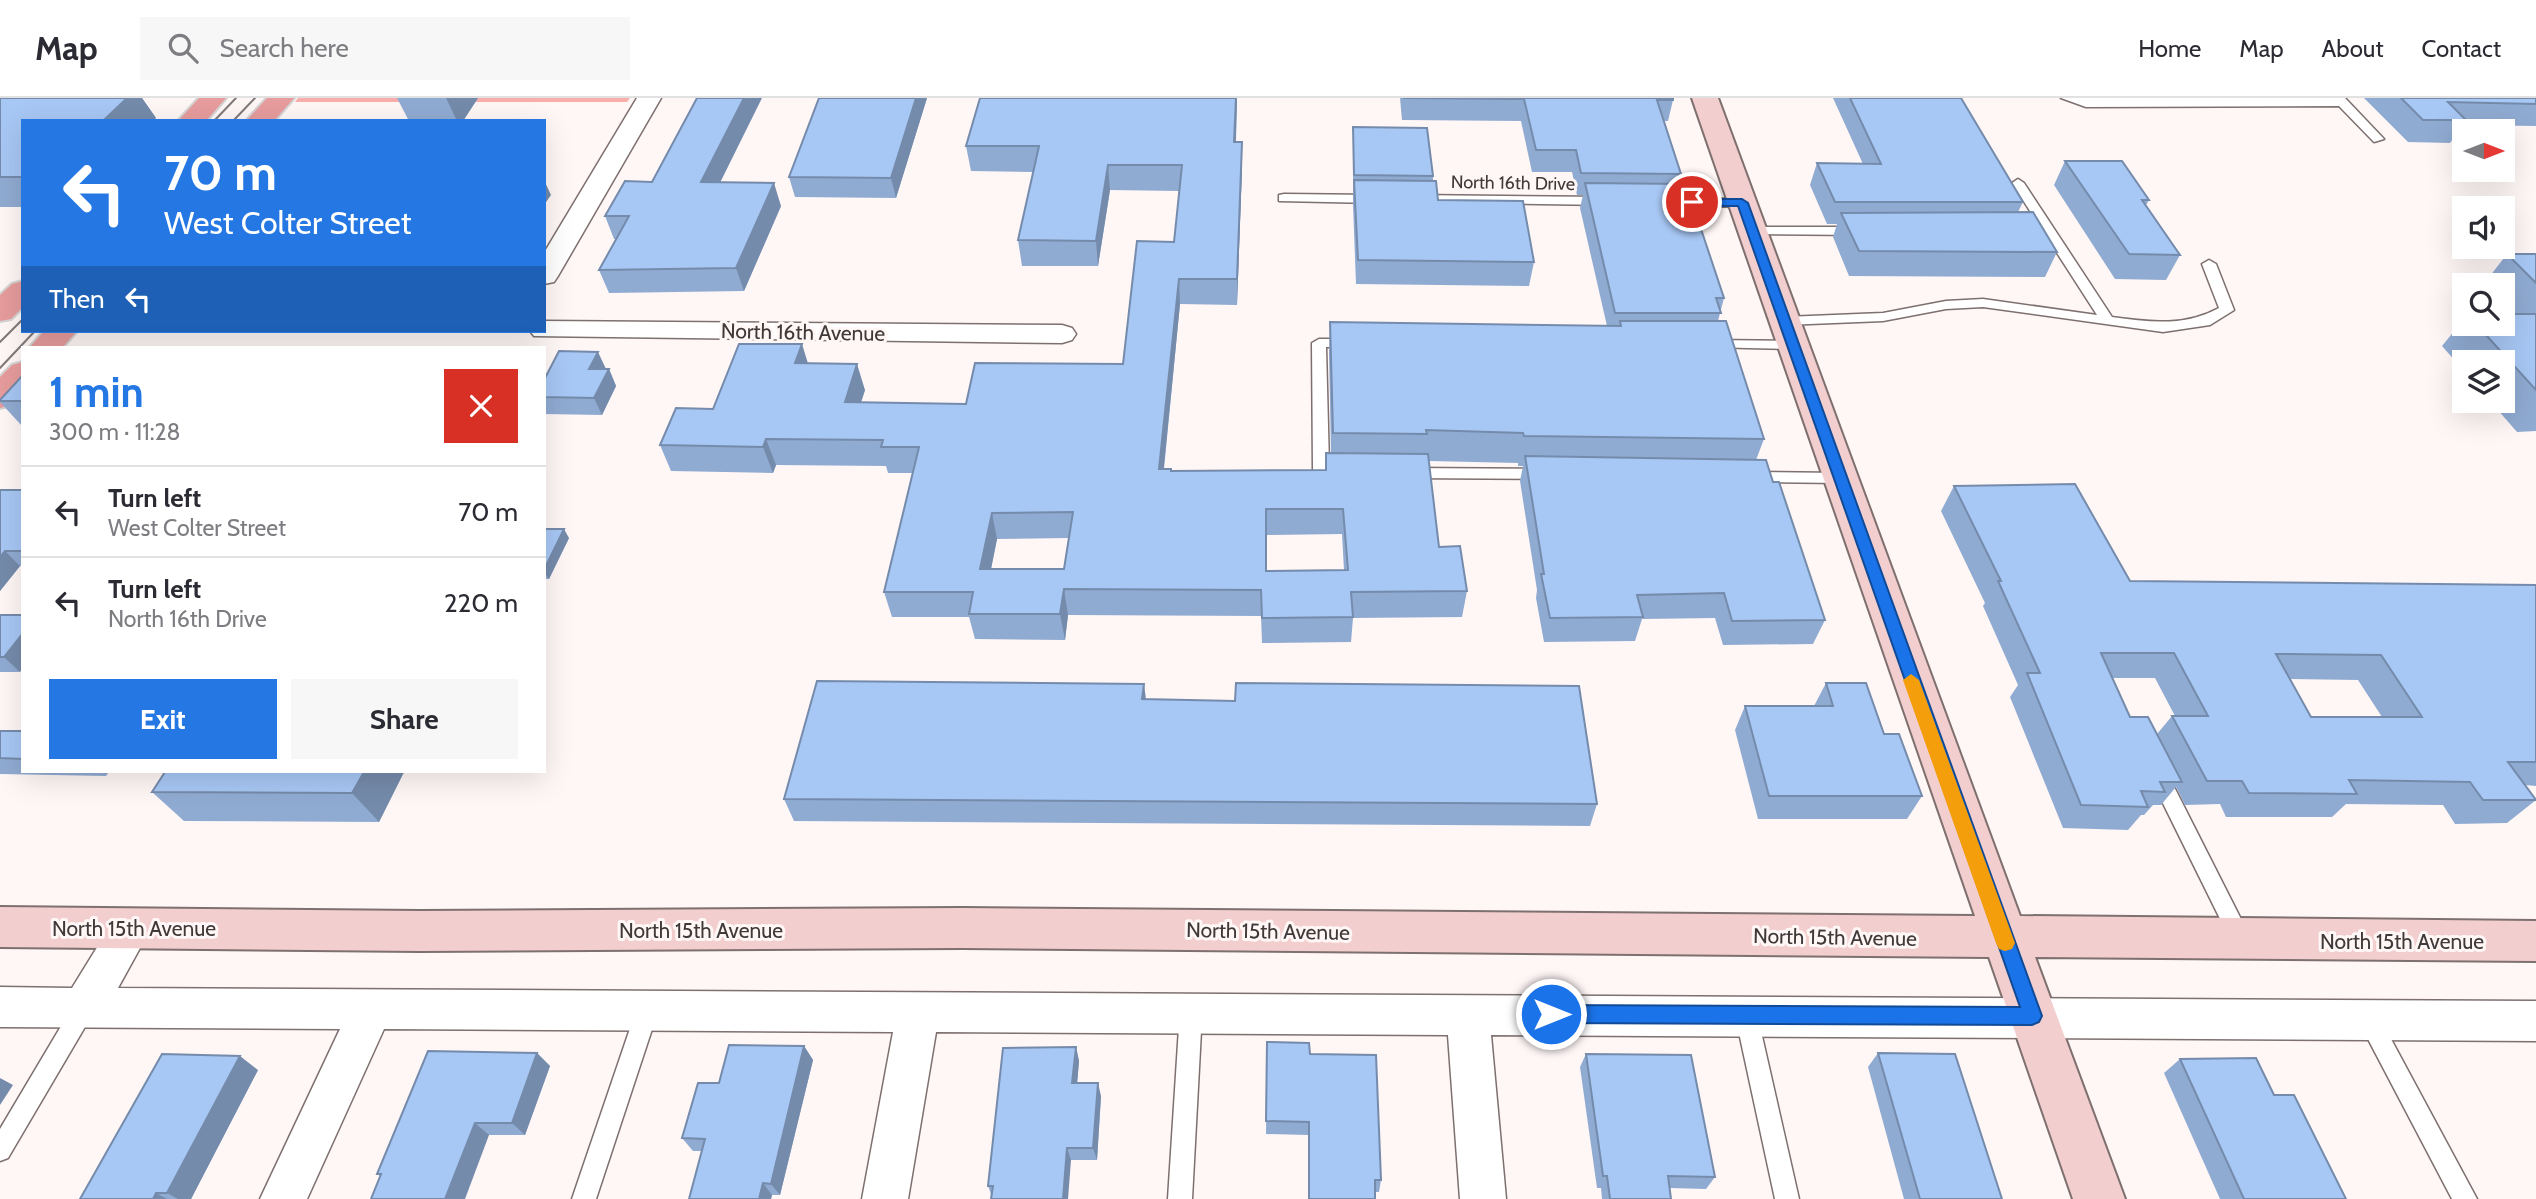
<!DOCTYPE html>
<meta charset="utf-8">
<style>
:root{--surface:#fff;--page:#f7f7f7;--text:#2b2b33;--muted:#7c7c81;--line:#e1e1e2;--accent:#2578e3}
body{margin:0;font-family:Cabin,sans-serif;background:var(--page);color:var(--text);height:100vh;display:flex;flex-direction:column;font-size:26px;white-space:nowrap}
*{box-sizing:border-box;margin:0}
p{font-size:23px;color:var(--muted)}
.icon{flex:none;width:38px;height:38px;fill:none;stroke:currentColor;stroke-width:2;stroke-linecap:round;stroke-linejoin:round}
.map{position:relative;flex:1;overflow:hidden}
.details{position:absolute;left:21px;top:248px;width:525px;height:427px;display:flex;flex-direction:column;background:var(--surface);border-radius:0px;box-shadow:0 7px 28px #0002}
.details>*{flex:none}
.guide{position:absolute;left:21px;top:21px;width:525px;height:214px;border-radius:0px;box-shadow:0 7px 28px #0002;background:#2578e3;color:#fff;overflow:hidden}
.needle{width:46px;rotate:90deg}
.buttons{position:absolute;left:2452px;top:21px;display:grid;gap:14px}
.buttons a{display:grid;place-items:center;width:63px;height:63px;border-radius:0px;background:var(--surface);box-shadow:0 7px 28px #0002;font-size:35px}
.pin{position:absolute;display:grid;place-items:center;width:60px;height:60px;color:#fff;margin:-30px;border:4px solid #fff;border-radius:50%;box-shadow:0 2px 7px #0007}
.me{position:absolute;width:77px;margin:-38px;rotate:90deg;stroke-linejoin:round;filter:drop-shadow(0 0 5px #0008)}
.turn{display:flex;align-items:center;gap:24px;height:147px;padding:0 28px;font-size:32px}
.turn .icon{width:91px;height:91px;stroke-width:2.5}
.turn b{display:block;font-size:49px;line-height:60px}
.then{display:flex;align-items:center;height:66px;padding:0 28px;background:#0003;gap:14px;font-size:26px}
.round{display:grid;place-items:center;flex:none;width:74px;height:74px;border-radius:0px;background:var(--page)}
.overview{display:flex;align-items:center;justify-content:space-between;height:119px;padding:0 28px}
h1{font-size:42px;font-weight:700;line-height:52px;color:var(--accent)}
.button{display:flex;gap:14px;margin-top:auto;padding:14px 28px}
.button a{flex:1;height:80px;border-radius:0px;background:var(--accent);color:#fff;font-size:28px;font-weight:700;line-height:80px;text-align:center}
.button a+a{background:var(--page);color:var(--text)}
ul{padding:0;list-style:none}
li{display:flex;align-items:center;gap:21px;height:91px;padding:0 28px;border-top:2px solid var(--line)}
li div{flex:1}
li b{display:block;font-size:26px}
li em{font-style:normal}
header{display:flex;align-items:center;gap:42px;box-sizing:border-box;height:98px;padding:0 35px;background:var(--surface);border-bottom:2px solid var(--line)}
header strong{font-size:33px}
nav{display:flex;gap:38px;margin-inline-start:auto;font-size:24px}
.search{width:490px;height:63px;background:var(--page);display:flex;align-items:center;gap:18px;box-sizing:border-box;padding:0 24px;border-radius:0px;color:var(--muted);font-size:26px}
.map>svg:first-child{display:block}
.green{fill:#f9aeab}
.lines{fill:none;stroke-linecap:round;stroke-linejoin:round}
.lane-casing{stroke:#7d706f;stroke-width:3}
.street-casing{stroke:#7d706f;stroke-width:3}
.secondary-casing{stroke:#7d706f;stroke-width:4}
.primary-casing{stroke:#d5d4d3;stroke-width:4}
.lane{fill:#fff;fill-rule:evenodd}
.street{fill:#fff;fill-rule:evenodd}
.secondary{fill:#f3cece;fill-rule:evenodd}
.primary{fill:#e79c9d;fill-rule:evenodd}
.tram{stroke:#807979;stroke-width:2}
.wall{fill:#90abd2;fill-rule:evenodd}
.shaded-wall{fill:#758bab}
.building{fill:#a7c7f4;stroke:#758bab;stroke-width:2;fill-rule:evenodd}
.route{fill:#1a73e8;stroke:#114b97;stroke-width:2}
.slow{fill:#f59e0b}
.labels{text-anchor:middle;dominant-baseline:central;stroke-width:6;stroke-linejoin:round;paint-order:stroke}
.far-street-label{font-size:18px;fill:#3f3a39;stroke:#fff6f6}
.street-label{font-size:21px;fill:#3f3a39;stroke:#fff6f6}
</style>
<header>
<strong>Map</strong>
<div class="search"><svg class="icon" aria-label="search" viewBox="0 0 24 24"><circle cx="10" cy="10" r="6"/><path d="M15 15l6 6"/></svg>Search here</div>
<nav><a>Home</a><a>Map</a><a>About</a><a>Contact</a></nav>
</header>
<div class="map">
<svg width="2536" height="1101" viewBox="0 0 2536 1101">
<rect width="100%" height="100%" fill="#fff6f6"/>
<path class="green" d="M298 0H630L627 4H295Z"/>
<g class="lines">
<g class="lane-casing">
<path id="lane" d="M2061 0H2345L2384 41 2374 44 2339 8 2086 9Z
M2018 81 2024 85 2112 219C2151 224 2184 229 2219 210L2202 166 2209 162 2216 166 2234 212 2210 227 2163 234 1983 209 1946 211 1883 223 1785 227 1778 223 1785 219 1883 215 1946 203 1983 201 2097 217 2012 85Z
M1284 96 1375 97 1381 101 1375 105 1279 103V97Z
M1414 97 1606 99 1612 103 1606 107 1409 104 1408 101Z
M1669 100 1743 101 1749 105 1743 109 1664 107V101Z
M1753 129H1858L1865 133 1858 137 1748 136 1746 133Z
M1319 241H1350L1357 245 1350 249H1326L1329 368 1350 370 1352 374C1344 382 1321 381 1313 373L1312 245Z
M1711 242 1794 243 1801 247 1794 251 1706 249V243Z
M1407 370 1544 371 1552 376 1544 381 1407 380 1399 375Z
M1750 374 1841 375 1849 380 1841 385 1750 384 1742 379Z
M2159 671 2166 673 2248 835 2251 842 2248 849 2241 851 2234 849 2150 679 2152 673Z
M84 900 92 903 95 910 92 917 8 1060 0 1063V1031L76 903Z
M647 903 655 906 658 913 596 1101H572L636 913 639 906Z
M1191 904 1199 907 1202 914 1192 1101H1168L1180 914 1183 907Z
M1746 906 1754 909 1757 916 1799 1101H1775L1735 916 1738 909Z
M2369 912 2377 915 2477 1101H2452L2358 922 2361 915Z"/>
</g>
<g class="street-casing">
<path id="street" d="M637 0H661L558 178 554 184 544 186V155Z
M544 223 1062 227 1072 230 1076 236 1072 242 1062 245 534 238 530 233H544Z
M131 812 145 817 151 830 118 890 2536 903V943L1491 937 1506 1101H1460L1448 937 936 934 908 1101H862L893 934 384 931 307 1101H260L340 931 0 929V889L72 890 117 817Z"/>
</g>
<g class="secondary-casing">
<path id="secondary" d="M1692 0H1718L2020 818 2536 823V863L2035 859 2125 1101H2073L1989 859 962 850 420 853 0 849V809L420 813 962 810 1975 818Z"/>
</g>
<g class="primary-casing">
<path id="primary" d="M199 0H226L206 23H178Z
M267 0H294L274 23H246Z
M23 183V209L11 221 0 223V197L12 186Z
M44 233H77L62 250H29Z
M23 264V294L12 307 0 310V279L12 267Z"/>
</g>
<use href="#lane" class="lane"/>
<use href="#street" class="street"/>
<use href="#secondary" class="secondary"/>
<use href="#primary" class="primary"/>
<path class="tram" d="M214 23 236 0
M233 23 255 0
M0 244 23 221
M0 270 35 233"/>
</g>
<path class="wall" d="M0 0H142L156 20 23 23V109H0Z
M397 0H478L463 23H409Z
M927 0 896 100 795 99 789 79Z
M1237 0 1236 44H1242V69L1237 207 1180 206 1164 371 1171 373 1325 372 1326 355H1331L1329 255 1330 224 1607 228 1580 110 1583 97H1577L1572 74H1532L1521 23 1402 22 1400 0H1673V2L1668 23H1664L1681 76 1678 86 1724 200 1718 223 1764 341 1756 362 1773 384 1825 522 1813 546 1723 547 1715 520 1642 521 1635 543 1544 544 1536 500 1537 492 1520 383 1523 368H1518V365L1429 363 1439 449 1467 493 1462 519 1353 520 1351 544 1262 545 1261 518 1068 517 1065 542 975 541 969 519H892L884 494 913 375H888L886 368 776 367 773 375 671 373 660 347 713 311 808 265 865 292 861 305 966 306 1123 266 1174 144 1179 93 1110 92 1098 168H1022L1018 142 1033 74 971 73 966 48ZM1342 436 1344 472 1266 473V437ZM1069 440 1064 471H991L997 441Z
M1833 0H1961L2023 104 2018 114 2057 154 2045 179 1849 178 1833 139 1837 126H1827L1810 87 1817 65 1863 66Z
M2364 0H2536V28L2463 27 2450 45 2408 44Z
M1353 29 1433 78V83L1438 102 1534 164 1529 188 1356 186 1353 107Z
M2065 63 2149 102 2146 107 2180 157 2166 182 2115 181 2054 87Z
M720 85 781 108 744 193 609 195 599 172 616 141H614L605 118Z
M2507 156H2536V333L2517 334 2490 303H2502V264H2464V273L2442 248 2464 221V226H2502L2509 216 2502 209V187H2483Z
M606 271H609L616 288 602 317 544 316V282Z
M23 277V328H22L0 304V302Z
M1954 388 2130 483 2536 487V688L2525 687 2536 702 2507 725 2455 726 2443 707 2346 706 2332 719H2226L2220 706 2185 707 2176 689 2161 707H2153L2144 717H2141L2128 732 2063 730 2010 599 2018 587 1983 508 1985 505 1941 413ZM2112 580H2155L2175 618H2172L2157 636 2130 619ZM2290 581 2358 582 2382 619H2311Z
M0 392H23V468H20L0 493Z
M544 431 569 440 549 481H544Z
M0 517 20 574H0Z
M1826 585 1884 636 1922 698 1907 721H1758L1735 632 1745 608H1814Z
M1146 602 1235 603 1597 706 1590 728 794 723 784 701Z
M0 633H23V674H109L106 678 0 676Z
M404 674 379 724 184 723 152 694Z
M1267 944 1310 956 1381 1082 1379 1094H1375V1101H1308V1037L1266 1036Z
M804 948 813 962 780 1097H772L771 1101H689L702 1053H693L682 1040 719 985Z
M1076 949 1079 963 1077 985 1101 998 1097 1062H1071L991 1096 988 1088Z
M537 955 550 968 525 1037H489L380 1078 377 1076Z
M1878 955 2002 1101H1904L1868 969Z
M1586 956 1715 1079 1706 1091 1670 1090 1671 1101H1602L1601 1090H1597L1580 969Z
M2180 961 2274 997 2346 1101H2220L2164 975Z
M258 972 191 1101H80Z"/>
<path class="shaded-wall" d="M100 0H142L156 20 153 23H106Z
M446 0H478L463 23H457Z
M744 0H762L709 107 701 84Z
M916 0H927L896 100 891 80Z
M1236 0H1237L1235 69 1234 44Z
M1242 44V69L1237 207V181Z
M1108 67 1110 92 1098 168 1096 143Z
M544 82 551 97 544 107Z
M774 85 781 108 744 193 736 170Z
M1179 181 1180 206 1161 397 1159 371Z
M802 246 810 272 795 265Z
M598 254 606 271H589Z
M857 266 865 292 852 330 845 304Z
M609 271 616 288 602 317 594 300Z
M766 341 776 367 773 375 763 349Z
M992 415 997 441 986 496 980 471Z
M564 431 569 440 549 481 544 474V472Z
M5 453 20 468 0 493V459Z
M1064 491 1068 517 1065 542 1060 516Z
M23 535V570L20 574 4 559Z
M1144 586 1147 609 1142 601Z
M364 674H404L379 724 352 695Z
M804 948 813 962 780 1097 771 1086Z
M1076 949 1079 963 1076 999 1072 985Z
M537 955 550 968 525 1037 512 1025Z
M240 958 258 972 191 1101H178L167 1095Z
M0 980 13 987 0 1007Z
M1098 985 1101 998 1097 1062 1093 1050Z
M475 1025 489 1037 465 1101H445Z
M1067 1050 1071 1062 1068 1101H1063Z
M763 1085 772 1097 771 1101H759Z
M156 1095 167 1101H153Z"/>
<path class="building" d="M0 0H127L105 21H114L113 23H23V79H0Z
M697 0H744L701 84 774 85 736 170 599 172 629 118H605L625 83 652 84Z
M819 0H916L891 80 789 79Z
M980 0H1236L1234 44H1242L1237 181H1179L1159 371H1171V373L1326 372V355L1428 356 1439 449 1460 448 1467 493 1351 494 1353 519 1262 520 1261 492 1064 491 1060 516H969L973 494H884L919 349H881L883 342 766 341 763 349 660 347 676 310 713 311 739 246H802L795 265 857 266 845 304 966 306 975 265 1123 266 1137 143 1174 144 1182 67H1108L1096 143 1018 142 1039 48H966ZM1266 411H1343L1348 472 1266 473ZM1073 414 1064 471H980L992 415Z
M1403 0H1673V2H1657L1681 76 1581 75 1576 52H1536L1524 1Z
M1850 0H1961L2023 104H1835L1817 65 1881 66Z
M2401 0H2536V6L2448 4 2466 22H2423Z
M1353 29 1427 30 1433 78 1354 77Z
M2065 63H2122L2149 102H2142L2180 157 2129 156Z
M1354 82 1436 83 1438 102 1523 103 1534 164 1358 162Z
M1585 85 1686 86 1724 200H1716L1721 215H1615Z
M2033 114 2057 154 1859 153 1841 115Z
M2507 156H2536V185Z
M2502 216H2536V292L2476 226H2502Z
M1620 223H1726L1764 341 1524 338 1523 335 1426 332 1427 336 1333 335 1330 224 1621 228Z
M559 253 598 254 589 271H609L594 300 544 299V282Z
M23 277V303H0V302Z
M1525 358 1766 362 1773 384H1779L1825 522 1732 523 1724 495 1637 497 1643 519 1550 520 1541 476H1544Z
M2075 386 2130 483 2536 487V664H2508L2536 702H2483L2470 684 2349 682 2357 696 2249 695 2242 683H2207L2172 618H2208L2174 555H2101L2130 619H2148L2182 684H2160L2165 694 2141 693 2148 709 2081 707 2027 575H2040L1998 483H2001L1954 388ZM2276 556 2381 557 2422 619H2311Z
M0 392H23V453H5L0 459Z
M544 431H564L544 472Z
M0 517H23V535L4 559H0Z
M817 583 1144 586 1142 601 1235 603 1236 585 1579 588 1597 706 784 701Z
M1826 585H1866L1884 636H1899L1922 698H1769L1745 608H1833Z
M0 633H23V661L0 660Z
M165 674H364L352 695 152 694Z
M1267 944 1309 945 1310 956 1376 957 1381 1082H1375V1101H1309V1024L1266 1023Z
M729 947 804 948 771 1086 763 1085 759 1101H689L705 1041 682 1040 698 985H719Z
M1076 949 1072 985H1098L1093 1050H1067L1063 1101H991L993 1088H988L1003 950Z
M428 953 537 955 512 1025H475L445 1101H371L381 1076H377Z
M1878 955 1955 956 2002 1101H1920Z
M162 956 240 958 167 1095H156L153 1101H80Z
M1586 956 1691 957 1715 1079 1668 1078 1671 1101H1610L1607 1078H1603Z
M2256 960 2274 997H2294L2346 1101H2244L2180 961Z"/>
<path class="route" d="M1742 101 1748 105 2042 918 2039 924 2032 927 1551 925 1545 922 1542 916 1545 910 1551 907 2020 909 1738 108H1692L1686 104 1692 101Z"/>
<path class="slow" d="M1911 576 1919 582 2015 845 2012 851 2005 853 1999 851 1996 845 1903 582Z"/>
<g class="labels">
<g class="far-street-label">
<text transform="translate(1513 85) rotate(1)">North 16th Drive</text>
</g>
<g class="street-label">
<text transform="translate(803 234) rotate(1)">North 16th Avenue</text>
<text x="134" y="830">North 15th Avenue</text>
<text x="701" y="832">North 15th Avenue</text>
<text transform="translate(1268 833) rotate(1)">North 15th Avenue</text>
<text transform="translate(1835 839) rotate(1)">North 15th Avenue</text>
<text x="2402" y="843">North 15th Avenue</text>
</g>
</g>
</svg>
<div class="buttons">
<a><svg class="needle" viewBox="-14 -14 28 28"><path d="M0-13l5 13h-10z" fill="#e53935"/><path d="M0 13l5-13h-10z" fill="#7c7c81"/></svg></a>
<a><svg class="icon" aria-label="sound" viewBox="0 0 24 24"><path d="M4 9h4l5-4v14l-5-4H4zM17 9q2 3 0 6"/></svg></a>
<a><svg class="icon" aria-label="search" viewBox="0 0 24 24"><circle cx="10" cy="10" r="6"/><path d="M15 15l6 6"/></svg></a>
<a><svg class="icon" aria-label="layers" viewBox="0 0 24 24"><path d="M12 4l9 5-9 5-9-5zM3 14l9 5 9-5"/></svg></a>
</div>
<div class="pin" style="left:1692px;top:104px;background:#d93025"><svg class="icon" aria-label="arrive" viewBox="0 0 24 24"><path d="M6 21V4h12l-3 4 3 4H6"/></svg></div>
<svg class="me" style="left:1551px;top:916px" viewBox="-20 -20 40 40"><circle r="17" fill="#1a73e8" stroke="#fff" stroke-width="3"/><path d="M0-11L8 9 0 5-8 9z" fill="#fff"/></svg>
<div class="guide">
<div class="turn"><svg class="icon" aria-label="left" viewBox="0 0 24 24"><path d="M17 20v-9H6M10 6l-5 5 5 5"/></svg><div><b>70 m</b>West Colter Street</div></div>
<div class="then">Then<svg class="icon" aria-label="left" viewBox="0 0 24 24"><path d="M17 20v-9H6M10 6l-5 5 5 5"/></svg></div>
</div>
<section class="details">
<div class="overview"><div><h1>1 min</h1><p>300 m · 11:28</p></div><a class="round" style="background:#d93025;color:#fff"><svg class="icon" aria-label="close" viewBox="0 0 24 24"><path d="M6 6l12 12M18 6L6 18"/></svg></a></div>
<ul>
<li><svg class="icon" aria-label="left" viewBox="0 0 24 24"><path d="M17 20v-9H6M10 6l-5 5 5 5"/></svg><div><b>Turn left</b><p>West Colter Street</p></div><em>70 m</em></li>
<li><svg class="icon" aria-label="left" viewBox="0 0 24 24"><path d="M17 20v-9H6M10 6l-5 5 5 5"/></svg><div><b>Turn left</b><p>North 16th Drive</p></div><em>220 m</em></li>
</ul>
<div class="button"><a>Exit</a><a>Share</a></div>
</section>
</div>
